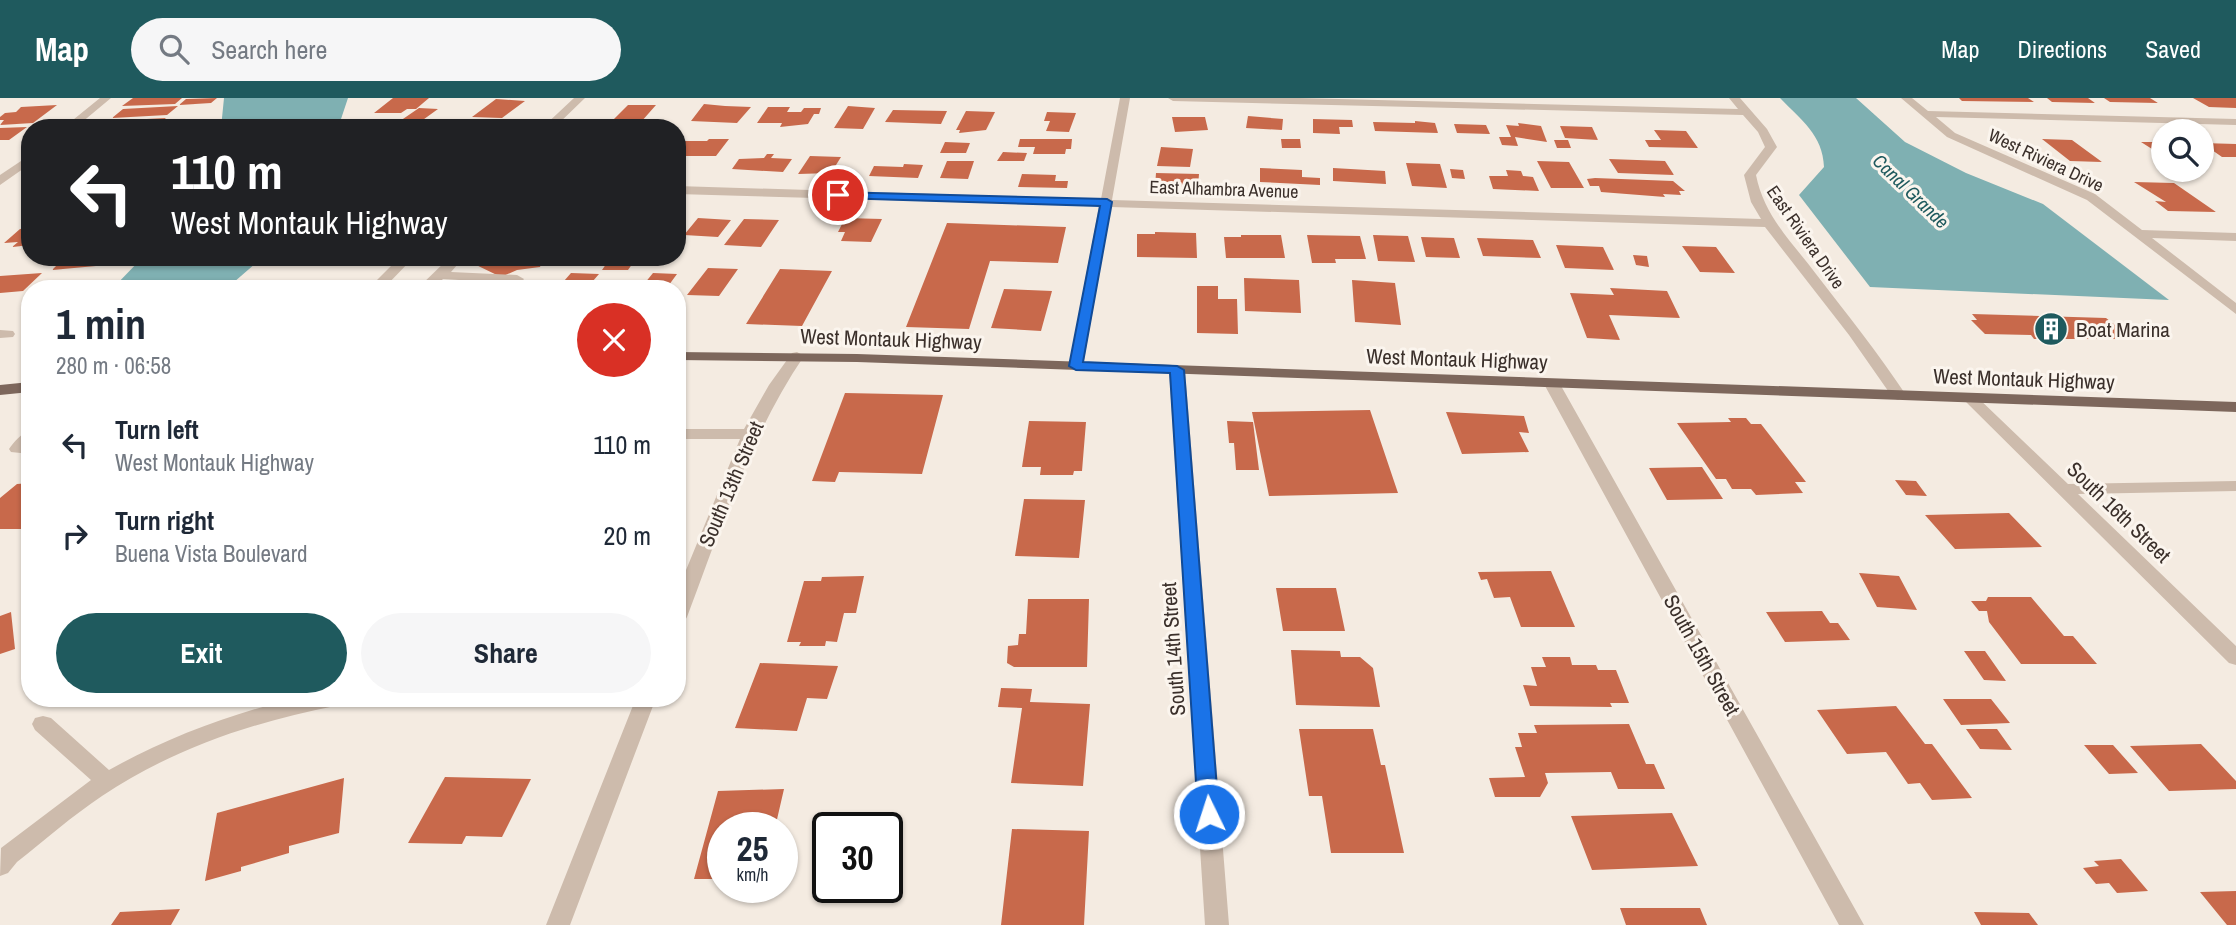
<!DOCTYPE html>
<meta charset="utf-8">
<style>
:root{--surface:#fff;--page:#f6f6f7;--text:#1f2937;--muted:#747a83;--accent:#1f5a5e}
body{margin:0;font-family:"Archivo Narrow",sans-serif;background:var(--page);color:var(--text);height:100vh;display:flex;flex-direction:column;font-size:26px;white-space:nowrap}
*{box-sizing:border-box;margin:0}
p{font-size:23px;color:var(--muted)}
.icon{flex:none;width:38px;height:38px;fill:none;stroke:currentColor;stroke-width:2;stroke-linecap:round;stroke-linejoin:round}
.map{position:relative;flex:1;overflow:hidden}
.sheet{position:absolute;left:21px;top:182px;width:665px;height:427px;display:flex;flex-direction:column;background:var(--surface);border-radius:28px;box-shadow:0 2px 5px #0004}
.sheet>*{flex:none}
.guide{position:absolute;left:21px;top:21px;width:665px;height:147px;border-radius:28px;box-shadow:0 2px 5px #0004;background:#202124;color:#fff;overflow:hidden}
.controls{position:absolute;left:2151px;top:21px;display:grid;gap:14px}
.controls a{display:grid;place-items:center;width:63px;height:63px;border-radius:50%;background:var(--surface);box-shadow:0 2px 5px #0004;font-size:35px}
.speed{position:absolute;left:707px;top:714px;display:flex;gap:14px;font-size:35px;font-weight:700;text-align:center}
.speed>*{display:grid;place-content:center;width:91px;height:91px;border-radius:50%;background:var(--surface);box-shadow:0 2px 5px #0004;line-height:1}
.speed small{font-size:18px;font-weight:400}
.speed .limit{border:4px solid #111;border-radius:10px;background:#fff;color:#111}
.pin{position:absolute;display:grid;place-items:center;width:60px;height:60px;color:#fff;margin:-30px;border:4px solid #fff;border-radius:50%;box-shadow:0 2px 7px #0007}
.me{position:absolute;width:77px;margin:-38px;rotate:356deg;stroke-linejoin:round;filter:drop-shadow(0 0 5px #0008)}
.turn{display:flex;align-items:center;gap:24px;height:147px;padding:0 35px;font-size:32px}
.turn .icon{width:91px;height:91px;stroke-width:2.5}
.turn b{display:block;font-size:49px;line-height:60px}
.round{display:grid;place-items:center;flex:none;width:74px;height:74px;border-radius:37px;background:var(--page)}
.headline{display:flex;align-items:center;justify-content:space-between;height:119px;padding:0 35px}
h1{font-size:42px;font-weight:800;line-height:52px}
.primary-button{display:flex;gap:14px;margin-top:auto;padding:14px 35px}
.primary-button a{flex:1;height:80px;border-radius:42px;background:var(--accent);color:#fff;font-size:28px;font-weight:800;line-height:80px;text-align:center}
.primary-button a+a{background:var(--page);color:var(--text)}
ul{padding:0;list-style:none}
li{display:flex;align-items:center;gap:21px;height:91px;padding:0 35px}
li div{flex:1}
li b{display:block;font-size:26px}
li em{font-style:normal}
header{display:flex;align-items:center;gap:42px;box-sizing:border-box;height:98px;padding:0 35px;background:var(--accent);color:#fff}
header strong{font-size:33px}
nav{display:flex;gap:38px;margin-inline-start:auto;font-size:24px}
.search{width:490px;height:63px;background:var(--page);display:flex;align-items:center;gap:18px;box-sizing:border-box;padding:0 24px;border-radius:38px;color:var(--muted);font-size:26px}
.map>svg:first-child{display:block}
.water{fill:#7fb0b2}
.building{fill:#c8694b}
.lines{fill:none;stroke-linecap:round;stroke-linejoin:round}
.minor{fill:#cdbbac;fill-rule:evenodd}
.major{fill:#7d675c;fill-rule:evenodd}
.route{fill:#1a73e8;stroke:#114b97;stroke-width:2}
.labels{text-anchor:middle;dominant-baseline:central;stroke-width:6;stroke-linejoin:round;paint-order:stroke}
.far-street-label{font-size:18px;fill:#3b302b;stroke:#fbf5ee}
.far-water-label{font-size:19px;font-style:italic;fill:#1f5a5e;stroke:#fbf5ee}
.poi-label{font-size:21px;fill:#3b302b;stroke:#fbf5ee;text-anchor:start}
.street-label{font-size:21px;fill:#3b302b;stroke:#fbf5ee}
</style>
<header>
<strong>Map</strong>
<div class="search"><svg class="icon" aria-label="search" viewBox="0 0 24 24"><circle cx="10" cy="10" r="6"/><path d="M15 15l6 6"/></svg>Search here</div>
<nav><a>Map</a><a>Directions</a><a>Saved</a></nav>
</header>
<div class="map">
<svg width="2236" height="827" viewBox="0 0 2236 827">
<rect width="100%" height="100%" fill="#f4ebe1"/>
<path class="water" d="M224 0H348L338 30H221Z
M1780 0H1856L1905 44 1966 75 2043 106 2169 202 1870 189 1799 97 1824 69C1823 37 1801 22 1780 0Z
M143 159H263L226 191H112Z"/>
<path class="building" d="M133 0H182L175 6 122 8Z
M217 0 211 5 179 7 186 1Z
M393 0H429L416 11H407L401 15H374Z
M1959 0H2028L2034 4 1962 3Z
M2047 0H2088L2095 5 2052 4Z
M2104 0H2150L2158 5 2110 4Z
M2193 0H2236V10L2209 9Z
M496 1 525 3 502 20 472 19Z
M704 6 725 8 751 9 737 25 691 23Z
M57 7 33 25 0 27 4 22H0V19L5 15 16 14 21 9Z
M628 7H656L641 24 612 23Z
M178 8 167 17 112 20 123 11Z
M848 8 875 10 863 31 834 30Z
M768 9H790L787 14H801L804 10H821L819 16H814L808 26 780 29 782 25H757Z
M419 10 438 11 420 24 400 23Z
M893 12 947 13 941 26 885 24Z
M966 13 995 14 986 32 959 35 960 32H956Z
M1047 14 1076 15 1069 34 1046 33 1050 23H1044Z
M1248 18 1283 21 1282 32 1246 30Z
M1172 19H1205L1208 32 1175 34Z
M166 20 154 30H100L108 23Z
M428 21 449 22 439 30 422 26Z
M1313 21 1352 22 1353 29H1339L1340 36 1313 35Z
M1415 23 1435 25 1438 35 1375 33 1373 24 1415 25Z
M201 24 195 30H172L176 26Z
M480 25 513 26 508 30H454L459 26Z
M1518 25 1541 28 1547 44 1515 39 1518 48 1502 47 1499 39H1511L1506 27 1519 28Z
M1454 26 1486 27 1490 36 1457 35Z
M1560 28 1592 29 1598 42 1565 40Z
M27 29 9 42H0V30Z
M1654 32 1686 33 1698 50 1649 49 1645 42H1661Z
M709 41H729L716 58H677V43H707Z
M1020 41H1072L1071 51H1066L1065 56H1033L1035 49H1018Z
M1281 41H1300L1301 50H1282Z
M2042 41 2072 42 2102 64 2070 63Z
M1554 42H1568L1571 50H1557Z
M945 44 970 45 966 55H940Z
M2141 44H2163V58Z
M2202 45 2236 46V59H2222Z
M1161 49 1193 51 1190 69 1157 68Z
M1003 54 1027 55 1024 63H997Z
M767 56H774L771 60 792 61 783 74 732 71 739 61 764 60Z
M810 58 841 59 831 75 798 76Z
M1609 61 1665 63 1674 77 1618 75Z
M947 63H974L968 81 940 80Z
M1537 63 1569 64 1584 90H1551Z
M1406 65 1440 66 1447 90 1412 88Z
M904 66 923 67 918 80 869 78 874 68 903 69Z
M1260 70 1302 72V79L1320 80V87L1260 84Z
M1333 70 1385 73 1386 86 1333 83Z
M1450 71 1463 72 1465 81 1452 80Z
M1506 72 1521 73 1523 78 1533 79 1539 93 1493 91 1489 78H1508Z
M1156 75 1199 76 1198 89 1155 88Z
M1022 76 1056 77 1055 83H1068L1067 90 1018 89Z
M1595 80 1673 83 1685 93H1679L1681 97 1663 96 1665 99 1601 94 1599 88H1590L1587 81Z
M2134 84 2174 85 2216 114 2168 113 2155 103 2166 104Z
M698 120 731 122 718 139 684 137Z
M845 120 882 121 871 144 841 143 845 134H838Z
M744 121 779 122 761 149 724 147Z
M947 125 1066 129 1058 165 990 163 969 231 906 229Z
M30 130V147L12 149 18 144 4 145 20 131Z
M1155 134 1196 135 1197 160 1137 159V136H1155Z
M1241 137H1281L1285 160H1226L1224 139H1241Z
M1307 137 1360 138 1366 161H1335L1336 165H1312Z
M1373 137 1408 138 1415 164 1378 163Z
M1421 139 1454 140 1460 160 1426 159Z
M1477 140 1533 142 1541 160 1483 158Z
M1556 147 1603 149 1614 172 1565 170Z
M1682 148 1716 149 1735 175 1700 174Z
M1633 157 1647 158 1649 169 1636 167Z
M65 159H105L96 168 52 172Z
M483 159H544L540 169 517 172 501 179 470 164Z
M611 159H637L628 172H602Z
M708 170 738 171 719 198 687 197Z
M780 171 832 173 802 228 746 226Z
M42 175 23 193 0 195V178Z
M571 175 599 176 586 191H557Z
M653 175 677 176 666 191H640Z
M1244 180 1299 182 1301 215 1245 213Z
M1352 182 1395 185 1401 227 1355 224Z
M481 183 478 191H434L436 188Z
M1197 188H1218V201H1237L1238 236 1197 235Z
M1610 190 1667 193 1680 220 1609 217 1620 242 1587 240 1570 195 1614 197Z
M1004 191 1052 193 1041 233 991 230Z
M1972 216 2106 220 2133 241H2034L2031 237 1985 236 1971 222H1977Z
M845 295 943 297 922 376 839 374 835 384 812 383Z
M1370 312 1398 395 1269 398 1252 314Z
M1446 314 1524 318 1529 335 1519 334 1529 354 1462 356Z
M1728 320H1746L1751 326H1761L1806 384H1795L1803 395 1756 397 1751 391H1732L1726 381H1716L1677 325 1731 324Z
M1029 323 1086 324 1082 373H1074L1073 377H1040L1041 369H1022Z
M1227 323 1253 324 1259 372H1236L1234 345H1229Z
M1702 369 1723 401 1667 402 1649 370Z
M1895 382 1916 383 1927 398 1906 397Z
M30 385V431H0V400L17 386Z
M1024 401 1085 402 1079 460 1015 458Z
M2009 415 2042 449 1955 451 1925 417Z
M1551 473 1575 529H1521L1510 499 1494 500 1487 481 1481 482 1478 474Z
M1859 475 1899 478 1917 512 1877 509Z
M864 478 856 515H844L837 544 826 543 825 548H799L801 544H787L804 483H821L822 479Z
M1276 490H1336L1345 533H1283Z
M1988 499H2031L2064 538H2073L2097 566H2021L1989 524 1987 513H1979L1971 503H1986Z
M1028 501H1089L1087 569H1014L1007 565 1008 548 1018 547 1019 536H1026Z
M1822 513 1830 525H1838L1850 542 1785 544 1766 514Z
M11 514 15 551 0 556V518Z
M1291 552 1340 553 1341 559H1360L1373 570 1380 609 1296 607Z
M1964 553H1985L2006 583 1984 582Z
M1542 559H1570L1572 567H1596L1598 572H1616L1629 605H1610L1612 609 1530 608 1523 587 1537 588 1531 569H1546Z
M760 565 838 568 827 601 807 600 797 633 735 630Z
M1001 590 1032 591 1030 604 1090 606 1083 688 1011 685 1022 610 998 609Z
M1943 601H1991L2010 625 1961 627Z
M1896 608 1925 646H1932L1972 700 1932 702 1920 685 1908 686 1886 654 1847 656 1817 612Z
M1629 626 1646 666H1654L1665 691H1618L1611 674 1545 675 1548 685 1540 699H1495L1489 680 1525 679 1515 649H1522L1518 635H1537L1534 627Z
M1299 631H1373L1381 667H1385L1404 755H1331L1322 698H1309Z
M1966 631H1997L2012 652 1980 651Z
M2201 646 2236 683V691L2169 693 2130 648Z
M2084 647H2113L2138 675 2109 676Z
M445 679 531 681 502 739 466 738 462 746 408 745Z
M344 680 339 735 289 748V755L241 769V773L205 783 217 715Z
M784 691 775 730H723V781H694L718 693Z
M1672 715 1698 768 1592 772 1571 718Z
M1012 731 1089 733 1084 827H1001Z
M2121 761 2148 793 2117 795 2109 785 2096 786 2083 770 2099 768 2094 763Z
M2236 793V827H2227L2200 794Z
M1620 810H1700L1707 827H1626Z
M180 811 171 827H111L120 814Z
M1974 814 2029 815 2038 827H1981Z"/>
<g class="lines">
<path class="minor" d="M100 0H111L75 30H63Z
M574 0H585L554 30H542Z
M1120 0H1130L1112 102 1761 121 1751 104 1744 77 1765 49 1758 34 1743 17 1173 3 1168 0H1299L1738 11 1729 0H1740L1767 31 1777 49 1756 77C1764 118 1792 144 1816 176 1847 216 1878 255 1906 297L1898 302 1893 300 1849 237 1765 129 1111 109 1083 268 1076 272 1069 268 1099 108 677 96V88L1101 101Z
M1901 0H1912L1928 13 2236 21V27L1936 19 1955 35 2095 96 2142 132 2236 135V143L2152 140 2236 205V216L2087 102 1947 39Z
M30 57V66L0 87V77Z
M400 159H414L383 191H368Z
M450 159H464L451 174 517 177 524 181 516 191H502L507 185 443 181 432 191H417Z
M0 232 13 233 15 236 13 239 0 240Z
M797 254 804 258C750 338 721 429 687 519L684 524 677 526V494L740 341H677V331H744L769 287 792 255Z
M1177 267 1185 272 1229 827H1205L1169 272Z
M1552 281 1560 286 1864 827H1839L1544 286Z
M1970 295 1975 297 2068 386 2236 383V393L2078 396 2236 548V567L2229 565 1965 303 1962 300 1965 297Z
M30 333V356L11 354 9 351C14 344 21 335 30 333Z
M296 600H345L342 605 335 608C253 624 172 651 102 698 72 718 45 742 17 764L8 775 0 778 1 750 91 682 35 632 32 626 35 620 43 618 51 620 109 672C168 639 231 616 296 600Z
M636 600H656L570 827H546Z"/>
<path class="major" d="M677 254 857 256 2236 304V314L857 264 677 262Z
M30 284V294L0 297V287Z"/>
</g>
<path class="route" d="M834 94 1107 101 1112 104 1083 264 1177 268 1184 272 1219 716 1216 722 1209 725 1201 722 1198 716 1170 275 1076 272 1069 268 1100 108 838 100 834 99Z"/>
<defs>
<g id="building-disc" transform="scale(1.75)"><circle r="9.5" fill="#1f5a5e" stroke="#fbf5ee"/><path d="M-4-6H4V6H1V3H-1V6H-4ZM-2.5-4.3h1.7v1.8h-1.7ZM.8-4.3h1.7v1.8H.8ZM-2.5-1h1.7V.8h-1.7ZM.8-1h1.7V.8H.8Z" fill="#fff"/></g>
</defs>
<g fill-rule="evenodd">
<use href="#building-disc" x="2051" y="231"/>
</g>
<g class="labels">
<g class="far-street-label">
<text transform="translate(2046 62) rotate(25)">West Riviera Drive</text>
<text transform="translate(1224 91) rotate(2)">East Alhambra Avenue</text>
<text transform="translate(1806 139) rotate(55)">East Riviera Drive</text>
</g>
<g class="far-water-label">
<text transform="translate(1911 93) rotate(44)">Canal Grande</text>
</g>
<g class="poi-label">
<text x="2076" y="231">Boat Marina</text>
</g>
<g class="street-label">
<text transform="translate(891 241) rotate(2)">West Montauk Highway</text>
<text transform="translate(1457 261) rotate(2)">West Montauk Highway</text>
<text transform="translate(2024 281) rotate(2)">West Montauk Highway</text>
<text transform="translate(731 386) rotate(-67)">South 13th Street</text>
<text transform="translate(2119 414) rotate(44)">South 16th Street</text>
<text transform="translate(1173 551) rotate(-94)">South 14th Street</text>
<text transform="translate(1702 557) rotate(61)">South 15th Street</text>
</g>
</g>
</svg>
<div class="controls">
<a><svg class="icon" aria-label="search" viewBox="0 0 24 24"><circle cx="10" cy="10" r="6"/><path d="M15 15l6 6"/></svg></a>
</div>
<div class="speed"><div>25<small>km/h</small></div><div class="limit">30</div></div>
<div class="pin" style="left:838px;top:97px;background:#d93025"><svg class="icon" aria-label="arrive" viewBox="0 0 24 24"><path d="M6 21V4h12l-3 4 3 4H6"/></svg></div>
<svg class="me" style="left:1209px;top:716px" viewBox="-20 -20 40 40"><circle r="17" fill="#1a73e8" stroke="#fff" stroke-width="3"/><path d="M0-11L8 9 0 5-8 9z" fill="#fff"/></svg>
<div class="guide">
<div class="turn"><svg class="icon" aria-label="left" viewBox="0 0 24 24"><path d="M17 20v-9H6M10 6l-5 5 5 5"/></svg><div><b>110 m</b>West Montauk Highway</div></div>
</div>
<section class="sheet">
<div class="headline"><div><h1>1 min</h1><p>280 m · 06:58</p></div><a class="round" style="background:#d93025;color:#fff"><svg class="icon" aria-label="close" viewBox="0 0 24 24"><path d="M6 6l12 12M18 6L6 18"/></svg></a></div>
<ul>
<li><svg class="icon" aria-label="left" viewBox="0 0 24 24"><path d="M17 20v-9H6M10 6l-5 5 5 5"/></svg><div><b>Turn left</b><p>West Montauk Highway</p></div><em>110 m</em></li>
<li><svg class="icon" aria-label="right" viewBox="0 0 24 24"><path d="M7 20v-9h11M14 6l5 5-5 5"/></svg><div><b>Turn right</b><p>Buena Vista Boulevard</p></div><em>20 m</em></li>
</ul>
<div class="primary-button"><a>Exit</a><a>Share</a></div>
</section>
</div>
